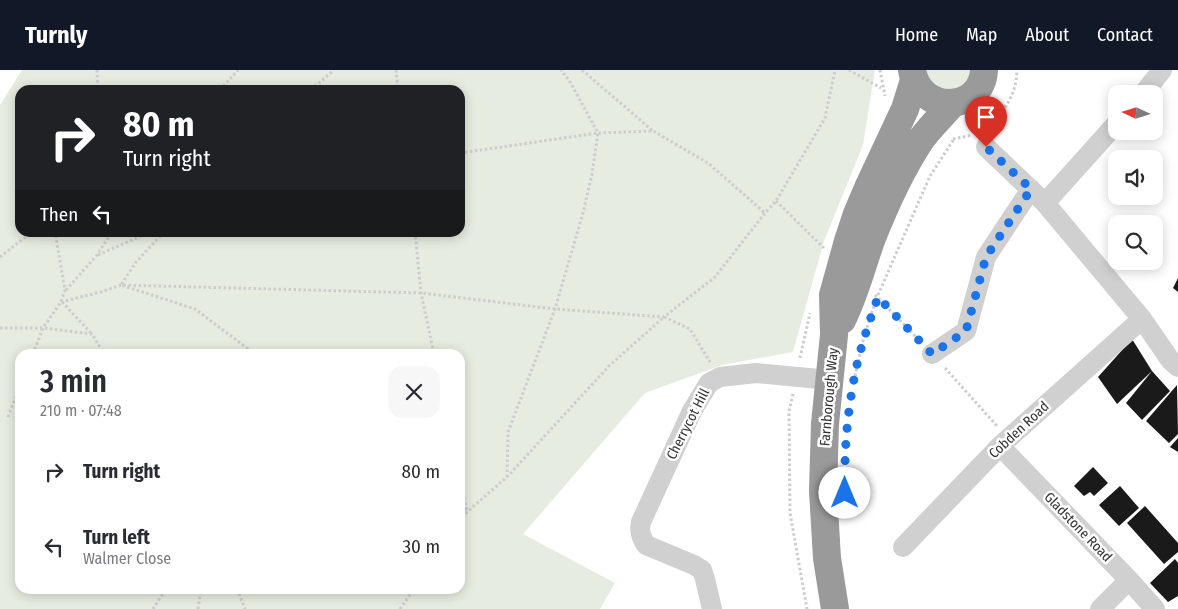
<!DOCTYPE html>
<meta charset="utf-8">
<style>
:root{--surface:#fff;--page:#f7f7f7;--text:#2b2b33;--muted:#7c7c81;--accent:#111827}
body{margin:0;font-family:"Fira Sans Condensed",sans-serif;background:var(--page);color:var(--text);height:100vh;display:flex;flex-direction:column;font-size:19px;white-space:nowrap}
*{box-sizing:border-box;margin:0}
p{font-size:16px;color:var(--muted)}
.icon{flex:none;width:28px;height:28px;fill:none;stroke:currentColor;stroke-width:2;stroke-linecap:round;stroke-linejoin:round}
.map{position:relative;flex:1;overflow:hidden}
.drawer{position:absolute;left:15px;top:279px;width:450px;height:245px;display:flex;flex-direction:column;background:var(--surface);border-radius:15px;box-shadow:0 2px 12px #0003}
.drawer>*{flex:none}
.banner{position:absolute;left:15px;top:15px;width:450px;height:152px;border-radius:15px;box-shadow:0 2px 12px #0003;background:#202124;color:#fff;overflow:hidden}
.needle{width:32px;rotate:274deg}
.controls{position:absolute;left:1108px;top:15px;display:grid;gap:10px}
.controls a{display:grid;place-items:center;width:55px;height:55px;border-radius:10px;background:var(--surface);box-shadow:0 2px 12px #0003;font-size:25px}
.pin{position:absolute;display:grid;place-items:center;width:42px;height:42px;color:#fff;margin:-51px -21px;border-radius:50% 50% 50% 0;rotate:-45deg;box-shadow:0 0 5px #0007}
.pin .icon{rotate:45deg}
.me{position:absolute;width:55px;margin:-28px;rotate:0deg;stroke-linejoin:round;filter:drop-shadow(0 0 4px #0008)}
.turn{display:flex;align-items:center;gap:18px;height:105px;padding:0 25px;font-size:22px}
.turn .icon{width:65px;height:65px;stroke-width:2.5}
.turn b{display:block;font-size:35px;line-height:42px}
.then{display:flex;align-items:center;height:48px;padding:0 25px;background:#0003;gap:10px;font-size:19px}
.round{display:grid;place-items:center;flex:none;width:52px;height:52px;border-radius:15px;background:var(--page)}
.summary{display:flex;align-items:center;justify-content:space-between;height:85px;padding:0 25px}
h1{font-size:30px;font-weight:600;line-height:38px}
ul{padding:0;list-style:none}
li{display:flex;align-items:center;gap:15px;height:75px;padding:0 25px}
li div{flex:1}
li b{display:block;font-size:19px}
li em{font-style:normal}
header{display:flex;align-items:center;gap:30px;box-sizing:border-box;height:70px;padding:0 25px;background:var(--accent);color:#fff}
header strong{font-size:24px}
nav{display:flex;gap:28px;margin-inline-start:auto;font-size:18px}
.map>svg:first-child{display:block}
.green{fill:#e6ecdf;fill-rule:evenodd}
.building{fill:#1a1a1a}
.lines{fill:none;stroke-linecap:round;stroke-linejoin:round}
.path{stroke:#cdcdcd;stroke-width:3;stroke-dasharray:2.5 2.5;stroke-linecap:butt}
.minor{stroke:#d0d0d0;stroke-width:20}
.highway{stroke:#9a9a9a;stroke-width:28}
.route{stroke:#1a73e8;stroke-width:9;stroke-dasharray:0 16.2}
.labels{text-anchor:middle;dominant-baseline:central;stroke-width:5;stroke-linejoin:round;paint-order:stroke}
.street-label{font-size:14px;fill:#333;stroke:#fff}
</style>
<header>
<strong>Turnly</strong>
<nav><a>Home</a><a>Map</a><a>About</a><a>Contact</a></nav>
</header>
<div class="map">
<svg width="1178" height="539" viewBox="0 0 1178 539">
<rect width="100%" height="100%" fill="#fff"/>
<path class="green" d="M22 0H875L863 75 824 171 793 282 722 295 645 323 523 464 615 513 600 539H0V35ZM20 20H460V162H20ZM20 284H460V519H20Z
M922 0H972L970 7 960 19 937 20Z"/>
<path class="building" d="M1178 208V222L1173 218Z
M1132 269 1152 301 1170 321 1142 350 1126 333 1152 301 1117 334 1098 307Z
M1177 315 1178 364 1169 373 1146 351Z
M1178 368V382L1170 377Z
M1093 397 1108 413 1094 426 1090 422 1084 426 1074 416Z
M1120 416 1139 438 1119 456 1099 435Z
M1145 436 1178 473V482L1164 494 1127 453Z
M1175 489 1178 493V526L1168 532 1150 513Z"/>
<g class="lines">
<path class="path" d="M97 0 98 20
M396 0 398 20
M582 0 653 61
M849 0 881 18
M880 0 885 26
M220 20 238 0
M311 20 334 0
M984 59C1004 42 1016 27 1017 0
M953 69 972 65
M460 83 598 63 653 61 708 93 765 143
M776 131 824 178
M164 162 136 192 121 215 195 239 255 284
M415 162 421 223 434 284
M98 185 150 162
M0 187 32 162
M66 220 97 185 112 162
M875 225 920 271
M878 225 930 106 954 69
M61 232 101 222 121 215 421 223 555 239 664 247 715 207 765 143 776 131 825 48 835 0
M62 232 92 264
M0 258H43L92 264 104 284
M33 284 43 258 61 232 65 220 55 162
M800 288 810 243
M945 298 997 356
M854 311 863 271 875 233
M793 324 789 341 790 443 807 539
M8 347 20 316
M507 407 508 362 555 239 583 143 592 104 598 63 569 10 561 0
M460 408 467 442
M460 436 467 441
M460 452 467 442 507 407 609 296 664 247 690 259 710 292
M237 519 245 539
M153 539 166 519
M198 539 201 519
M400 539 414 519"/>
<path class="minor" d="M1143 24 1162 0
M986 77 1045 133 1142 249 1171 291 1178 297
M1045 133 1116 54
M932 284 966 261 986 187 1031 119
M1000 376 1129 510 1155 539
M903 477 1000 376 1142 249
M712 539 705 509 702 500 694 495 646 475C641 467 639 461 641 452L692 341 709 313 720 307 756 303 829 310
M1100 539 1129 510"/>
<path class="highway" d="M912 0C920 46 982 42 984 0
M842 250C855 224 862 195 872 168 885 135 901 100 920 71 929 58 942 46 953 33
M835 539 827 488 823 421 825 354 834 265 833 225 848 171 857 144 868 118 905 39 914 10"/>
</g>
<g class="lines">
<path class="route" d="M845 423C844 383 847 344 855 304 860 278 869 253 878 227L932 284 966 261 986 187 1031 119 986 77"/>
</g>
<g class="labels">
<g class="street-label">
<text transform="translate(829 327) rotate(-85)">Farnborough Way</text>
<text transform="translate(688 354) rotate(-63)">Cherrycot Hill</text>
<text transform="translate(1019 360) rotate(-43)">Cobden Road</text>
<text transform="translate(1078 457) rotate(46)">Gladstone Road</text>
</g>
</g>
</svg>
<div class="controls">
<a><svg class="needle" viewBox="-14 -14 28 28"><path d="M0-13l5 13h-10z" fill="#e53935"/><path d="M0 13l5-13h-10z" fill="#7c7c81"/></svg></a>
<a><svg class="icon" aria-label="sound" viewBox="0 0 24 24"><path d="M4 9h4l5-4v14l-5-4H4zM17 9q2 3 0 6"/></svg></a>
<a><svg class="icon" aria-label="search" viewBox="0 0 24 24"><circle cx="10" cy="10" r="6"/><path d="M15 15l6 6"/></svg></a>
</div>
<div class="pin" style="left:986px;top:77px;background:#d93025"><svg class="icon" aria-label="arrive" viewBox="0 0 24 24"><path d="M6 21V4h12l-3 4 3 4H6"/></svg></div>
<svg class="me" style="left:845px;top:423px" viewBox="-20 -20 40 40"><circle r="19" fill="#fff"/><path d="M0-13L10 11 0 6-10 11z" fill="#1a73e8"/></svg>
<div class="banner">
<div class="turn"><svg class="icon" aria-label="right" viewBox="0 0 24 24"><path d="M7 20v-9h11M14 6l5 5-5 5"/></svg><div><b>80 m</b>Turn right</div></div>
<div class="then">Then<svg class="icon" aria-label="left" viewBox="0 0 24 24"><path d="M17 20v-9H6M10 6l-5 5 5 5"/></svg></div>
</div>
<section class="drawer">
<div class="summary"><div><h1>3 min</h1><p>210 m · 07:48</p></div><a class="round"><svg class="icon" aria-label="close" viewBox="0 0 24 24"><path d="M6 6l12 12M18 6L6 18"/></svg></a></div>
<ul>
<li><svg class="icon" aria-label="right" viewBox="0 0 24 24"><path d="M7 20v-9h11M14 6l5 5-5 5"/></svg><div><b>Turn right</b></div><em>80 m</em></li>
<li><svg class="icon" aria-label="left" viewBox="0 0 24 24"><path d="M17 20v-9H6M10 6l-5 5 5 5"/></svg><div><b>Turn left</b><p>Walmer Close</p></div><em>30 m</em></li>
</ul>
</section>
</div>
